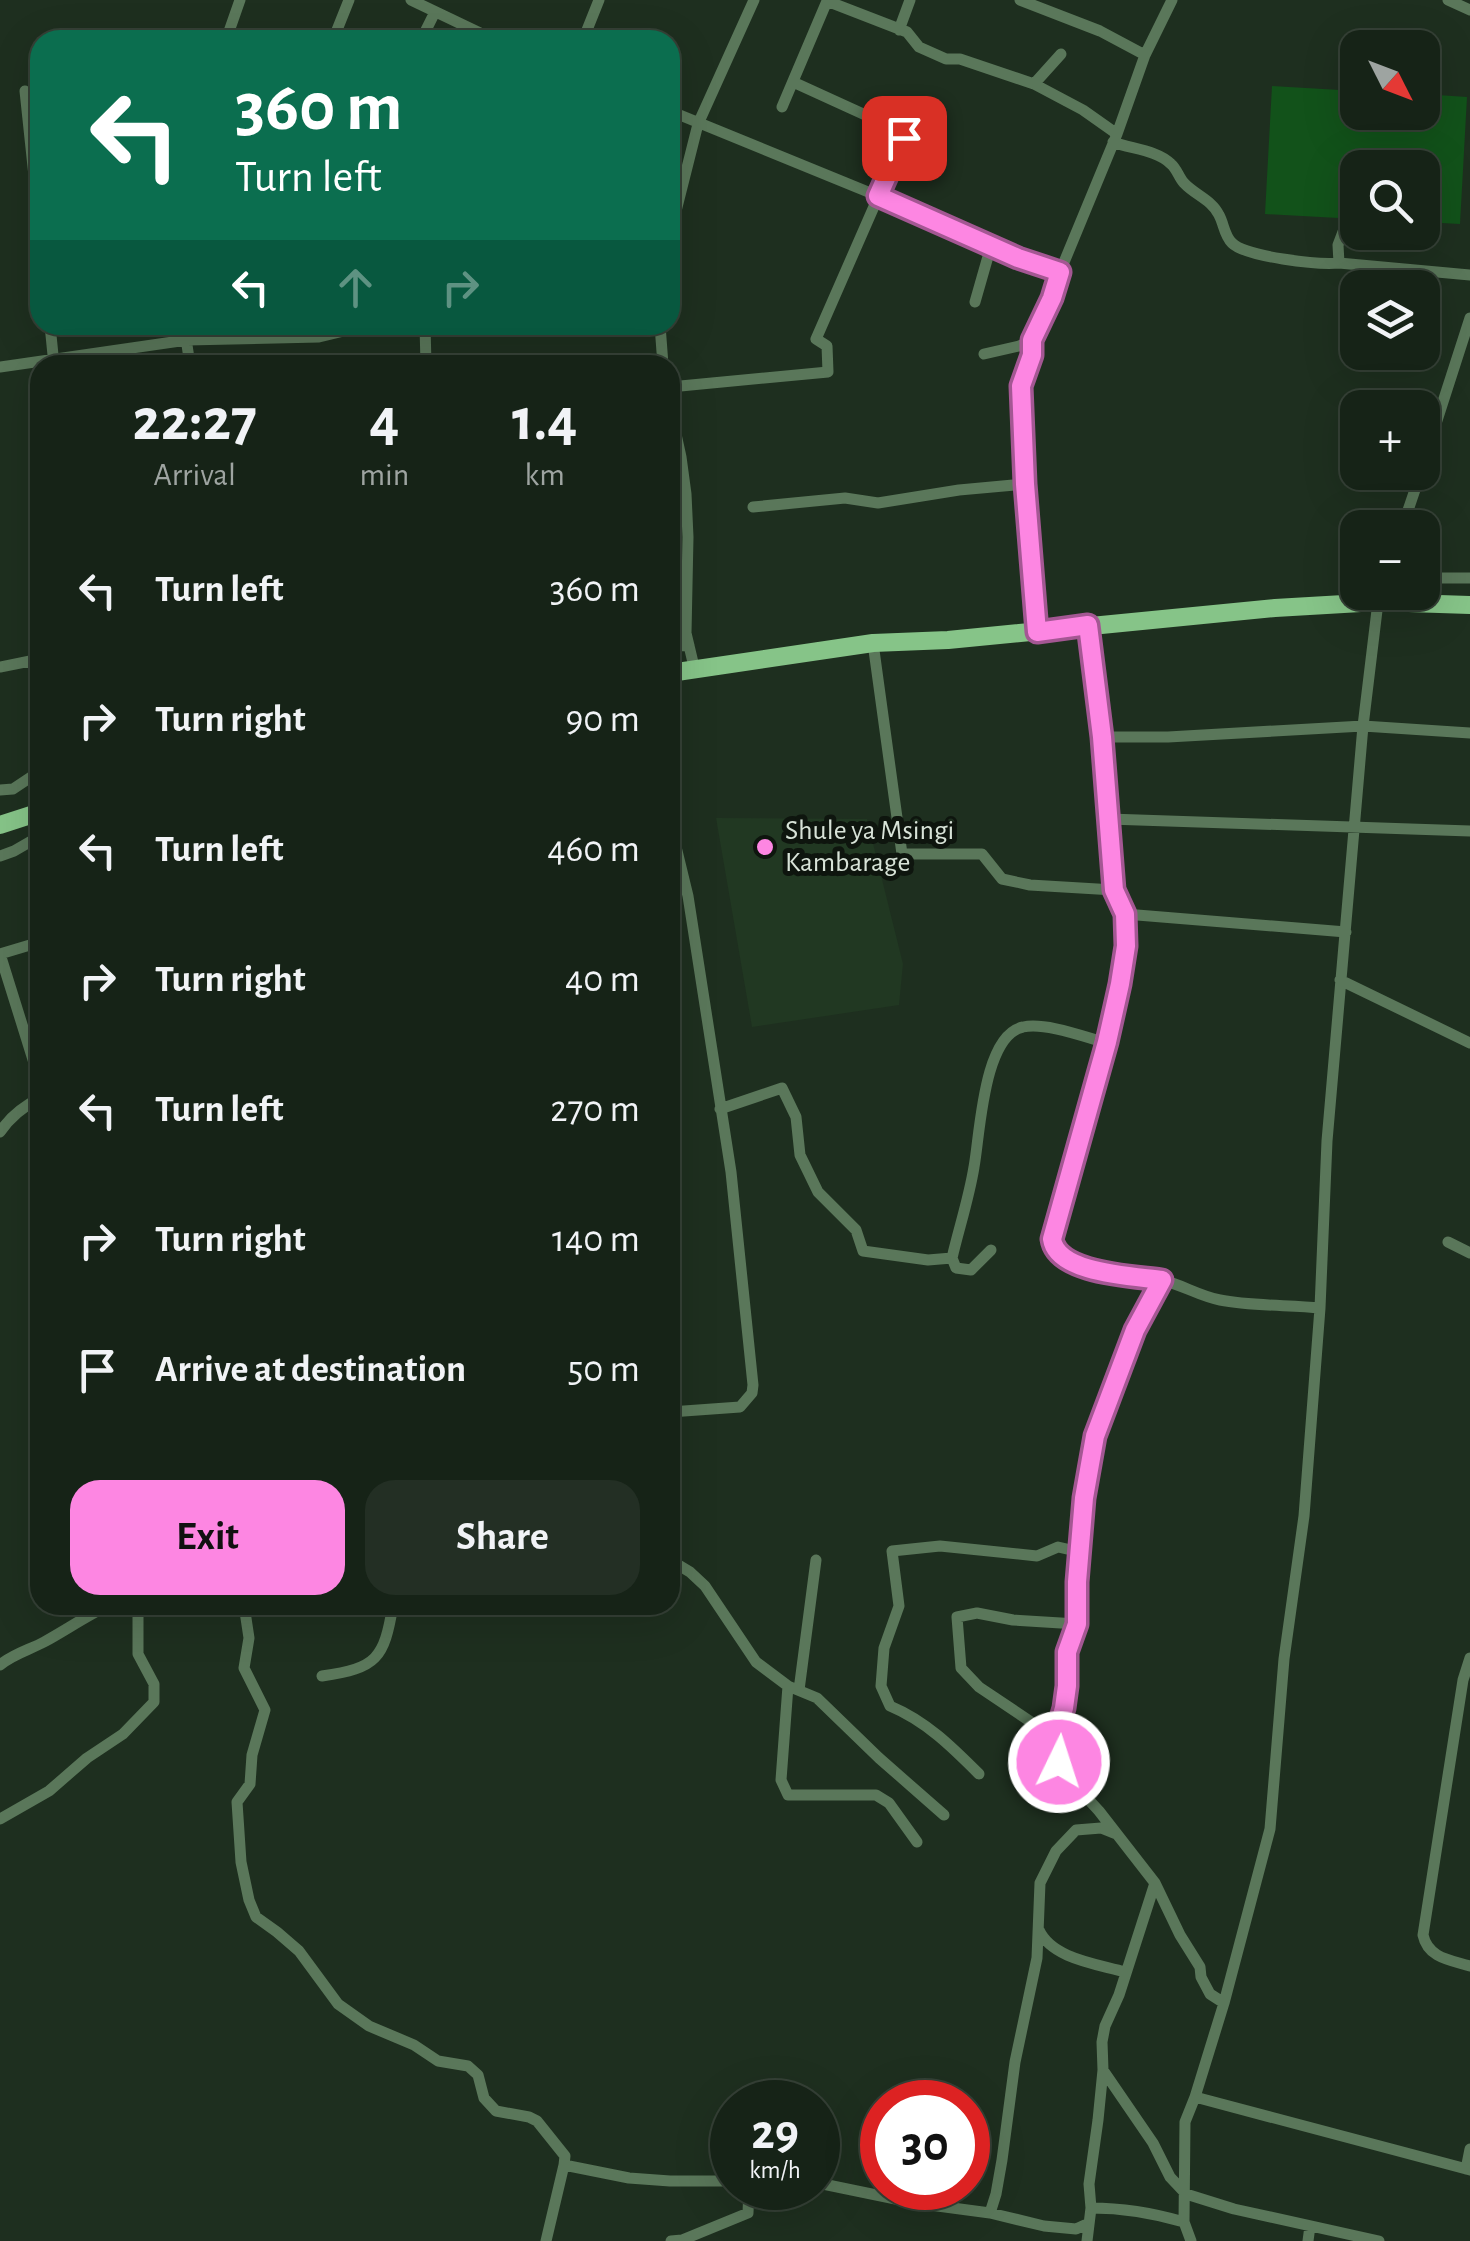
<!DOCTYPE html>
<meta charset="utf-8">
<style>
:root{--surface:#162317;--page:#232f24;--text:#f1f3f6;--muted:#9ea4a1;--line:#354036;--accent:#fd86e2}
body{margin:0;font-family:"Alegreya Sans",sans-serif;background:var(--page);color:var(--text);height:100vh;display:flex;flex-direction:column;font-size:38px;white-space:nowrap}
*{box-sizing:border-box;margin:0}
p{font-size:32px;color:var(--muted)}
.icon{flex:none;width:55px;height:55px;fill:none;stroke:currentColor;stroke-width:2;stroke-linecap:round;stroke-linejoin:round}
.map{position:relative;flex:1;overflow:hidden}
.drawer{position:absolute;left:30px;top:355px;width:650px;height:1260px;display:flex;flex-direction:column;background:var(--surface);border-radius:30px;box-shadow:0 10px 40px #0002,0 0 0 2px var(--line)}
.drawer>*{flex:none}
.banner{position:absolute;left:30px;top:30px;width:650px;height:305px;border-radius:30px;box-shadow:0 10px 40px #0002,0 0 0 2px var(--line);background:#0b6e4f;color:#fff;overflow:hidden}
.needle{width:65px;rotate:132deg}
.controls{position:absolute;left:1340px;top:30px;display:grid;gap:20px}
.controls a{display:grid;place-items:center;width:100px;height:100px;border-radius:20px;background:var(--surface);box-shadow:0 10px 40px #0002,0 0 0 2px var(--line);font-size:50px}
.speed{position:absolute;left:710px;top:2080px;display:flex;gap:20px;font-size:50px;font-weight:700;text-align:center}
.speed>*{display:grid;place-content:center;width:130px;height:130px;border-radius:50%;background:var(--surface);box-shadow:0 10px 40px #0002,0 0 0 2px var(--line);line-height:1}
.speed small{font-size:25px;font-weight:400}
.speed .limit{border:15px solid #d22;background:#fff;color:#111}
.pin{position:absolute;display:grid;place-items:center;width:85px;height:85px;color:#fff;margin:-42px;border-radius:20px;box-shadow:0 5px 15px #0006}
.me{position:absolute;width:110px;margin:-55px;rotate:4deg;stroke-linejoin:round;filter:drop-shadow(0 0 8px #0008)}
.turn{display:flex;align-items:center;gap:35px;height:210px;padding:0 40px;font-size:45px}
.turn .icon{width:130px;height:130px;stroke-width:2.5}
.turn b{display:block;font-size:70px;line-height:85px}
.lanes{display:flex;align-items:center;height:95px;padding:0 40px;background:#0003;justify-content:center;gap:50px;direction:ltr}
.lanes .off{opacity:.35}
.eta{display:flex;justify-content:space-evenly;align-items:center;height:170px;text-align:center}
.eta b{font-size:60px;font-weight:600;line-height:70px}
.cta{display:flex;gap:20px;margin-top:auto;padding:20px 40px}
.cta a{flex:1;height:115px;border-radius:30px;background:var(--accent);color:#111;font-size:40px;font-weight:600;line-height:115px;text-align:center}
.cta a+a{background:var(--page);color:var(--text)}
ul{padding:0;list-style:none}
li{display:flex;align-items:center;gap:30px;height:130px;padding:0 40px}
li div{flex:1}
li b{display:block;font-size:38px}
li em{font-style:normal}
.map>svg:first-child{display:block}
.built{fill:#213822}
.green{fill:#12521a}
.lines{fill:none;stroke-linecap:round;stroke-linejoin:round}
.minor{stroke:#5a775a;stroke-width:11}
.primary{stroke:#86c488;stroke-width:18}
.route-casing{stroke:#a45793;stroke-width:25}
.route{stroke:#fd86e2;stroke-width:18}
.poi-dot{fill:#fd86e2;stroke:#0e150e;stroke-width:4}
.labels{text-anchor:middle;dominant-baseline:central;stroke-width:10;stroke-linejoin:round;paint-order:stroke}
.poi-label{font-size:28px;fill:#d8e3d8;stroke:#0e150e;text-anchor:start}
</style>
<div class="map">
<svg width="1470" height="2241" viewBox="0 0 1470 2241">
<rect width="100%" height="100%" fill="#1e2f1f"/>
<path class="built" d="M716 818 867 819 903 964 899 1005 752 1027Z"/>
<path class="green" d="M1272 86 1357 91 1358 112H1422L1423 94 1467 97 1460 224 1423 222 1422 168H1358L1357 219 1265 214Z"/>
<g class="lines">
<path class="minor" d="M411 0 480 33 510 40
M1020 0 1100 31 1145 55
M1448 0 1470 10
M899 30 910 0
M226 40 240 0
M333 40 349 0
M421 40 435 12
M583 40 599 0
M1034 84 1061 54
M25 91 40 233
M782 107 827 1 907 32 919 47 946 59H960L1034 84 1083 110 1117 134
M670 111 878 196 1018 258 1060 272
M1113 142C1131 149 1157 150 1171 164 1177 169 1179 178 1184 183 1195 195 1212 200 1219 215 1224 224 1224 235 1232 243 1246 257 1318 265 1339 263
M1346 224 1338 245 1339 263 1470 275
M670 235 698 124 754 0
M975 302 991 246
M50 325 54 365
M184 325 190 365
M425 325 426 365
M660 325 663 365
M984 354 1019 346 1033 340
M0 367 187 340 319 337 348 330 388 325
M670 387 828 372 827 346 816 339 904 138 896 129 793 82
M670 407 681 457 686 494 688 537 686 633 695 671
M1422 467 1470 318
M753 507 845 498 878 503 959 490 1025 484
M1402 528 1421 472
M1422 575 1437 578H1470
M1381 592 1378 602 1363 726 1327 1141 1320 1308 1304 1516 1284 1659 1270 1829 1224 2003 1195 2097 1470 2170
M1088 625 1102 737 1114 890 1125 914 1126 946 1120 984 1107 1043 1052 1239C1056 1276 1133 1274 1161 1280 1181 1284 1199 1296 1220 1300 1250 1306 1289 1305 1320 1308
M1037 632 1025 484 1021 386 1032 355 1033 340 1052 299 1060 272 1117 134 1145 55 1172 0
M873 643 902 854H982L1002 879 1030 885 1114 890
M670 647 689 645
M32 662 40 684
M0 667 40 659
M1102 737H1168L1363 726 1470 733
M0 790 13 789 40 771
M1109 819 1470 831
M670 822 688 896 731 1172 753 1385 752 1393 740 1407 670 1412
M0 856 14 851 40 836
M1125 914 1346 932
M0 954 40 1082
M0 954 40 942
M1340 980 1470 1043
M720 1109 782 1088 796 1117 800 1155 818 1192 856 1230 863 1251 928 1260 952 1258 956 1268 971 1270 991 1250
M0 1132C10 1117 24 1106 40 1098
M1448 1242 1470 1253
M952 1258C959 1228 969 1198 974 1167 980 1135 983 1035 1023 1027 1045 1022 1085 1037 1107 1043
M1162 1280 1135 1330 1095 1436 1084 1498 1077 1582V1624L1067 1651V1686L1064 1708 1055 1738 1059 1762 1066 1775 1099 1811 1155 1883 1180 1935 1200 1967 1201 1977 1210 1994 1224 2003
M670 1560 690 1572 705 1586 756 1662 788 1686 817 1698 879 1758 944 1815
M244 1605 249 1638 244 1668 265 1710 252 1755 250 1784 237 1802 241 1862 249 1900 256 1917 277 1932 299 1951 338 2004 369 2026 414 2045 438 2061 468 2066 478 2075 484 2098 496 2111 529 2117 537 2121 565 2156 564 2165 629 2178 670 2181H732
M1470 1658 1463 1680 1423 1935C1428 1958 1450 1960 1470 1966
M0 1665C13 1654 29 1650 44 1642 66 1630 86 1616 109 1605
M322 1676C377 1668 384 1659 393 1605
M788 1686 781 1780 788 1795H876L889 1803 917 1842
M799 1690 816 1560
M1055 1738 979 1687 961 1668 957 1617 977 1613 1013 1620 1077 1624
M979 1774C952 1747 926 1721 890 1706L881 1686 884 1648 899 1606 892 1551 940 1546 1037 1556 1058 1547 1080 1552
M0 1819 49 1791 87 1758 123 1734 154 1702V1684L138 1654V1605
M1039 1930C1052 1959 1098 1964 1125 1972
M1103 2070 1153 2143 1170 2177 1186 2194 1234 2209 1379 2241
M1466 2169 1470 2149
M818 2183 915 2203 990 2213 1044 2226 1076 2229 1087 2224
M1091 2208C1124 2208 1153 2213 1184 2222
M990 2213 996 2194 1002 2160 1015 2062 1037 1958 1040 1883 1056 1851 1076 1830 1101 1828 1116 1834
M546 2241 564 2165
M671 2241 682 2240 748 2213 749 2188
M1087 2241 1091 2208 1089 2184 1098 2120 1103 2070 1102 2042 1105 2026 1119 1995 1155 1883
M1191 2241 1184 2222 1185 2122 1195 2097
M1308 2241 1310 2226"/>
<path class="primary" d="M670 673 873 643 948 640 1275 608 1378 602 1470 605
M0 825 40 812"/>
</g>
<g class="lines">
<g class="route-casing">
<path id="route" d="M904 138 878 196 1018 258 1060 272 1052 298 1032 340V355L1021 386 1025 484 1037 632 1088 625 1102 737 1114 890 1125 914 1126 946 1120 984 1107 1042 1052 1239C1057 1274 1134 1276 1162 1280L1135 1330 1095 1436 1084 1498 1077 1582V1624L1067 1652V1686L1064 1708 1055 1738 1059 1762"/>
</g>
<use href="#route" class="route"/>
</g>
<circle class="poi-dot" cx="765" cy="847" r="10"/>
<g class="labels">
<g class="poi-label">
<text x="785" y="831">Shule ya Msingi<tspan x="785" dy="32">Kambarage</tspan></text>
</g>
</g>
</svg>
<div class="controls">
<a><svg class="needle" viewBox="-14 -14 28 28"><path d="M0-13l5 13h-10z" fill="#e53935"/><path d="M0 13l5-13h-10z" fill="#9ea4a1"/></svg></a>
<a><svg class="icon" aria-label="search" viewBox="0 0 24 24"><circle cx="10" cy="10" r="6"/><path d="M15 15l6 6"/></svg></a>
<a><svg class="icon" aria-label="layers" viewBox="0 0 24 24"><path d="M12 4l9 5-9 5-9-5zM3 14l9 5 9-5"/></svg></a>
<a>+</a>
<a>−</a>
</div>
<div class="speed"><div>29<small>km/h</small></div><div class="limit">30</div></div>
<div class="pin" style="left:904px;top:138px;background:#d93025"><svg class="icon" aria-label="arrive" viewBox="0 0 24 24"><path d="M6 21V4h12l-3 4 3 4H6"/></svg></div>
<svg class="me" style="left:1059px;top:1762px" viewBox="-20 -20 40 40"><circle r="17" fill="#fd86e2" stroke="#fff" stroke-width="3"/><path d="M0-11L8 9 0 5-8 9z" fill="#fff"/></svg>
<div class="banner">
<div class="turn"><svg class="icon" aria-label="left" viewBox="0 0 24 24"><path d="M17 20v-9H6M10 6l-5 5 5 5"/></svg><div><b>360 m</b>Turn left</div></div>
<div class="lanes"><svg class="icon" aria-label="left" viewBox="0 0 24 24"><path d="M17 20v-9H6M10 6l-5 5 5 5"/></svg><svg class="icon off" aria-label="ahead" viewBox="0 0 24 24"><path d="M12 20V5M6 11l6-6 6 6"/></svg><svg class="icon off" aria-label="right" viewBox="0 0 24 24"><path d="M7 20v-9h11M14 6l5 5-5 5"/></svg></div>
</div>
<section class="drawer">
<div class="eta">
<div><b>22:27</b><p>Arrival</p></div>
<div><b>4</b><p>min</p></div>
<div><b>1.4</b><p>km</p></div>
</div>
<ul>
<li><svg class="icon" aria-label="left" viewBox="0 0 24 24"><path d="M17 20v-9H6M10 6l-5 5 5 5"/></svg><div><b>Turn left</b></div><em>360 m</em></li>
<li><svg class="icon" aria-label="right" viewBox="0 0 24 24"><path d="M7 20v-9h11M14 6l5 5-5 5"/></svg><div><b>Turn right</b></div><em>90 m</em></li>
<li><svg class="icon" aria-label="left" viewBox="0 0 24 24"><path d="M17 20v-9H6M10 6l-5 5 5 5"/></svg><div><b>Turn left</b></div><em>460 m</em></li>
<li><svg class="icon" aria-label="right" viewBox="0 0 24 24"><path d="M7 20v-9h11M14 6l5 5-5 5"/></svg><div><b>Turn right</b></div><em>40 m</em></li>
<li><svg class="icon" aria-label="left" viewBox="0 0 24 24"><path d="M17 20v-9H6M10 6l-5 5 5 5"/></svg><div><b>Turn left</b></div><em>270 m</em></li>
<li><svg class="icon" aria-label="right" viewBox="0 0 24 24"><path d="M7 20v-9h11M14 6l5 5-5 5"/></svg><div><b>Turn right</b></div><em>140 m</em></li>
<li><svg class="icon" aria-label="arrive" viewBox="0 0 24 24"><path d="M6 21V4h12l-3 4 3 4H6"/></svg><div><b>Arrive at destination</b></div><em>50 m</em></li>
</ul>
<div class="cta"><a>Exit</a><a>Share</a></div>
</section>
</div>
